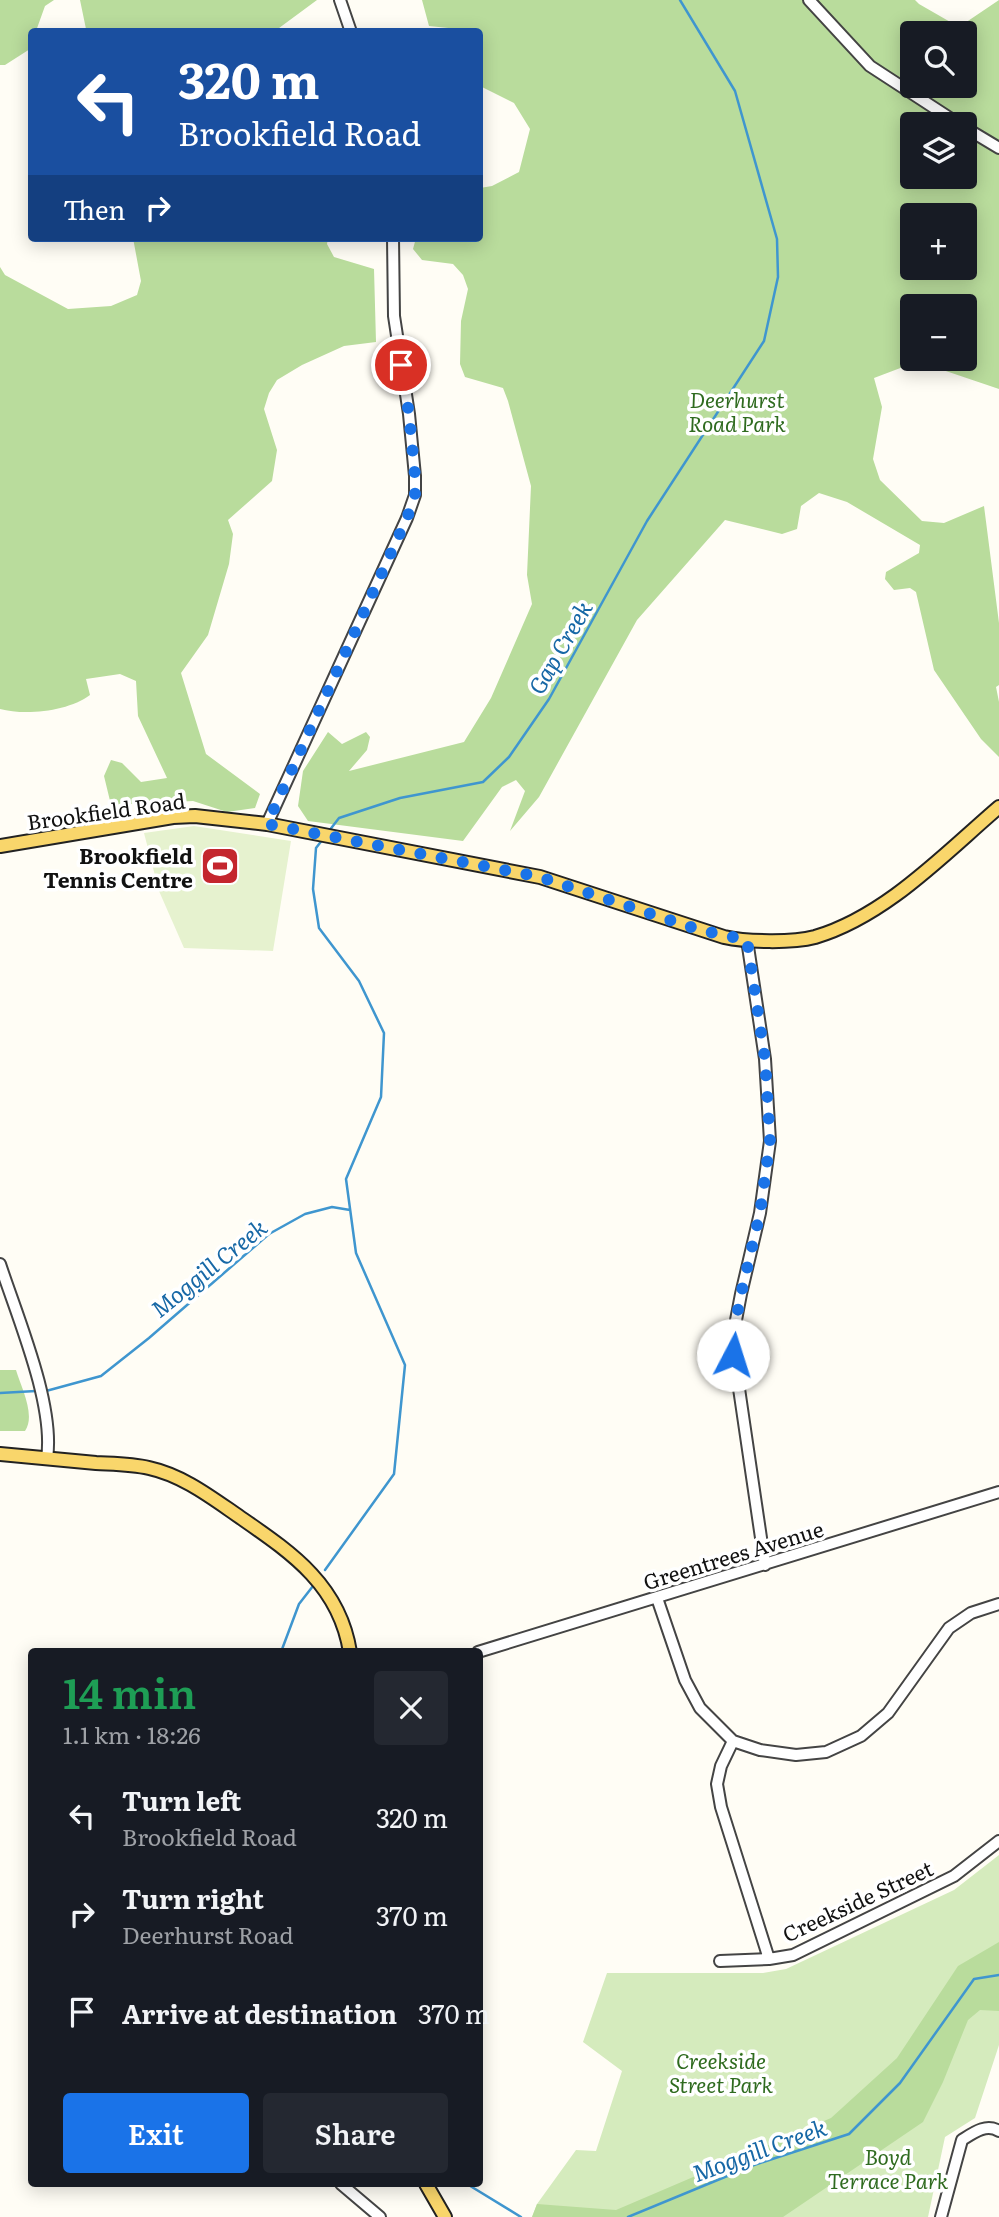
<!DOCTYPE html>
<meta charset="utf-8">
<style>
:root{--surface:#171b24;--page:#242831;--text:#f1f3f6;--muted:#9ea1a6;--accent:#1a73e8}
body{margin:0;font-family:Literata,serif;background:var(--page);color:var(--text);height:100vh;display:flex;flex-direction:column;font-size:26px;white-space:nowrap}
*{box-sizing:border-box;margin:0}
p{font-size:23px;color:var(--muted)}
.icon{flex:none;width:38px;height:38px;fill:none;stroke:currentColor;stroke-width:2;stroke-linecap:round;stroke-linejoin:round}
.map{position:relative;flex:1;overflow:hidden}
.drawer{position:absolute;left:28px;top:1648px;width:455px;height:539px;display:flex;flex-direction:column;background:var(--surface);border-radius:7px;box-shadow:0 4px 18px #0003}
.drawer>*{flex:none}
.banner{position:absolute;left:28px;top:28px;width:455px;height:214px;border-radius:7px;box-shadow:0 4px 18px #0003;background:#1a4fa0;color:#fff;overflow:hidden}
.fabs{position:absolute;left:900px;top:21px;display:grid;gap:14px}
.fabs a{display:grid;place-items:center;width:77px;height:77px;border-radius:7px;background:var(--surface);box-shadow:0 4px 18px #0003;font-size:35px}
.pin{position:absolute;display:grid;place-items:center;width:60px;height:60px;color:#fff;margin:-30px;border:4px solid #fff;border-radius:50%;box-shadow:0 2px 7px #0007}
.me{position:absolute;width:77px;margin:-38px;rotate:5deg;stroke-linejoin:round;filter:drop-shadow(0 0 5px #0008)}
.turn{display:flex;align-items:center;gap:24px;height:147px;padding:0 35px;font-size:32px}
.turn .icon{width:91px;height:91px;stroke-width:2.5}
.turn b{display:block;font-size:49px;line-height:60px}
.then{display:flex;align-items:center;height:66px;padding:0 35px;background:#0003;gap:14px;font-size:26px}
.round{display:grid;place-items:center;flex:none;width:74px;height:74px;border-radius:7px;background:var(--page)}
.head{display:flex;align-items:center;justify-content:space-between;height:119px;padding:0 35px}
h1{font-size:42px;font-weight:600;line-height:52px;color:#1e9e55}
.action{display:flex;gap:14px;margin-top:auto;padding:14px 35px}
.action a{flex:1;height:80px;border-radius:7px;background:var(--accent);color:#fff;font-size:28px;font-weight:600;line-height:80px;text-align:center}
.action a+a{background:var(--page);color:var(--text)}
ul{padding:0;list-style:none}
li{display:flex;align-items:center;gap:21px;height:98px;padding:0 35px}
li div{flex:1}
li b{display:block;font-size:26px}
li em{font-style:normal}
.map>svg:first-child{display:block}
.green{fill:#d5ebbd}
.forest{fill:#b9dc9c;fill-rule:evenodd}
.pitch{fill:#e6f2cf}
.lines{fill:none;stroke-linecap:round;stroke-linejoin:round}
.stream{stroke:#3f96cf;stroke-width:2.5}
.minor-casing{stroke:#444;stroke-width:14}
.major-casing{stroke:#222;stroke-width:16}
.minor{stroke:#fff;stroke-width:10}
.major{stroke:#f9d66b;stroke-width:12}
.route{stroke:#1a73e8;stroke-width:12;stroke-dasharray:0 21.6}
.labels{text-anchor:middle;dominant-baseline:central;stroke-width:7;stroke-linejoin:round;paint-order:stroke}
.park-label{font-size:21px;font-style:italic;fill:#2f6b1f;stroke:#fff}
.street-label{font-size:21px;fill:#111;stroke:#fff}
.poi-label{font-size:21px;font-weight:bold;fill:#111;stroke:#fff;text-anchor:end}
.water-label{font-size:23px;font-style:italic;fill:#1768a6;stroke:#fff}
</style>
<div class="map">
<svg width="999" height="2217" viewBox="0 0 999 2217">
<rect width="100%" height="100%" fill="#fffdf5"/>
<path class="green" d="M999 1855V2045L975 2118 945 2137 928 2217H532L537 2204 576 2150 596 2151 622 2071 583 2042 607 1973H763L786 1969 954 1890Z"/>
<path class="forest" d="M0 0H54L45 6 36 31 32 32 30 49 5 65H0Z
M80 0H317L275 31 84 32 86 29Z
M422 0H915L919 4 959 27 999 0V389L934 367H903L874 378 882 407 873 459 880 480 922 521 944 523 984 506 999 623V685L996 687 999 702V757L981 739 934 670 916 592 910 588 894 590 885 579 886 572 919 553 920 545 847 502 819 493 801 506 797 529 782 534 725 520 637 620 539 797 510 831 525 791 516 780 502 787 463 841 308 821 298 806 303 771 328 732 342 744 366 732 370 737 367 750 349 771 464 742 491 698 532 604 527 575 531 486 508 401 503 388 465 377 460 364 461 321 468 289 463 275 453 264 422 260 413 249 416 238H480V188L492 186 519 172 530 129 514 103 480 86V32L460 31 458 29 429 26ZM912 33H964V86H912ZM912 124H964V177H912ZM912 215H964V268H912ZM912 306H964V359H912Z
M133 238H328L327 244 334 257 374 269 376 342 344 346 302 365 277 380 269 393 264 409 277 450 272 481 228 520 233 534 229 564 208 635 181 673 206 754 260 794 255 808 227 812 193 801 111 805 104 776 111 760 122 763 141 782 167 778 138 716 136 681 120 674 86 679 90 695C69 711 26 716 0 709V267L5 275 68 309 111 306 137 295 141 281Z
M0 1370H16C21 1387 36 1415 25 1431H0Z
M999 1942V2011L980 2010 968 2020 943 2082 923 2122 783 2217H532L537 2204 616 2210 831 2118 897 2058 958 1966Z"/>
<path class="pitch" d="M194 826 291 841 273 951 184 948 159 891 144 833Z"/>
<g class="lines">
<path class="stream" d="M329 831 339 818 400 798 483 782 509 757 549 699 647 521 764 341 778 277 777 239 735 91 680 0
M323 839 316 848 313 889 319 928 359 981 384 1033 381 1097 346 1179 356 1253 405 1365 394 1474 325 1570
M46 1391 101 1376 149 1338 269 1234 305 1214 332 1207 350 1210
M0 1393 36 1391
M281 1652 299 1604 313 1586
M467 2184 521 2217
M628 2217 754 2165 849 2134 900 2083 974 1979 999 1975"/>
<g class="minor-casing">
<path id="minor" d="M340 0 351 32
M809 0 870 66 959 124
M964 127 999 148
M267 824 407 518 415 495V476L409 414 394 316 393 238
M747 940 765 1059 770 1141 760 1213 741 1294 732 1341 765 1565
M0 1264C17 1316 55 1405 47 1458
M657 1598 685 1680 700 1708 733 1741 760 1750 796 1755 826 1752 861 1736 888 1713 949 1628 971 1613 999 1604
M478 1652 999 1492
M733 1741 721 1766 717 1784 721 1807 769 1959
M720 1961 769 1959 793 1955 954 1876 999 1841
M341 2184 380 2217
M941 2217 962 2140C973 2133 986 2123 999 2131"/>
</g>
<g class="major-casing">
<path id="major" d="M0 846 173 817 195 816 267 824 540 877 724 937C747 942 792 943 815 937 886 916 944 854 999 807
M0 1454C32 1457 64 1460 96 1463 114 1464 132 1464 149 1468 181 1475 208 1495 234 1513 287 1550 339 1582 350 1652
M426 2184 445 2217"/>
</g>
<use href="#minor" class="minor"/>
<use href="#major" class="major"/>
</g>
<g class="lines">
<path class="route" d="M401 365 409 414 415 476V495L407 518 267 824 540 877 700 930 747 940 765 1059 770 1141 760 1213 741 1294 732 1341 733 1355"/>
</g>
<defs>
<g id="stadium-square" transform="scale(2.0125)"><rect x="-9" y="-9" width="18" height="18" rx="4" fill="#c4262e" stroke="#fff"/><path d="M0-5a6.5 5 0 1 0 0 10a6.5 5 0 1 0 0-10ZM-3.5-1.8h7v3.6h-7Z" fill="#fff"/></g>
</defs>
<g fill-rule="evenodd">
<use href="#stadium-square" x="220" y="866"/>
</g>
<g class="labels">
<g class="park-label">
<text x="737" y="398">Deerhurst<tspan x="737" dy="24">Road Park</tspan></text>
<text x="721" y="2059">Creekside<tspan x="721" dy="24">Street Park</tspan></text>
<text x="888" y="2155">Boyd<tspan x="888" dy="24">Terrace Park</tspan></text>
</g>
<g class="street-label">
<text transform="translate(106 810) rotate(-8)">Brookfield Road</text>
<text transform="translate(733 1554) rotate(-17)">Greentrees Avenue</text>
<text transform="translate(857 1900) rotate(-25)">Creekside Street</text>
</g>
<g class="poi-label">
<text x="193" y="854">Brookfield<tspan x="193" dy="24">Tennis Centre</tspan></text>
</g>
<g class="water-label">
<text transform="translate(559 647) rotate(-60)">Gap Creek</text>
<text transform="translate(208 1267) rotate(-39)">Moggill Creek</text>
<text transform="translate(759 2149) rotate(-20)">Moggill Creek</text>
</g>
</g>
</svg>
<div class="fabs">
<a><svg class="icon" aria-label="search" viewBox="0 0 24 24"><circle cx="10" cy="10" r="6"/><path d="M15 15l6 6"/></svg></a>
<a><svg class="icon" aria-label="layers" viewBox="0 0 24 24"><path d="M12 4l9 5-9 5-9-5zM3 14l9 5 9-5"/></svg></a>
<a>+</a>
<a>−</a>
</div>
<div class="pin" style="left:401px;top:365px;background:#d93025"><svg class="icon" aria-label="arrive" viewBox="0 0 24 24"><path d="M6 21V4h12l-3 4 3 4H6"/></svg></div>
<svg class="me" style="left:733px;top:1355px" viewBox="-20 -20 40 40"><circle r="19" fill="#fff"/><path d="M0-13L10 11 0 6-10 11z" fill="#1a73e8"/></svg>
<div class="banner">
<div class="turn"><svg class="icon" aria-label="left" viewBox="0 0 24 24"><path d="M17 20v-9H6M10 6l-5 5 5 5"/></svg><div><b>320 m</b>Brookfield Road</div></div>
<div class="then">Then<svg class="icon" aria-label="right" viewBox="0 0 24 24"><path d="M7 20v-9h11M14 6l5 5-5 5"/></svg></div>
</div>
<section class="drawer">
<div class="head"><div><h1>14 min</h1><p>1.1 km · 18:26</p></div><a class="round"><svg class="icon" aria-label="close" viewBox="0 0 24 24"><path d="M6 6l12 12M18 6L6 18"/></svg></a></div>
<ul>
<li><svg class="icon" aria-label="left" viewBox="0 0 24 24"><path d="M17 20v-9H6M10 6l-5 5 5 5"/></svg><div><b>Turn left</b><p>Brookfield Road</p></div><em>320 m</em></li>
<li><svg class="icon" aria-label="right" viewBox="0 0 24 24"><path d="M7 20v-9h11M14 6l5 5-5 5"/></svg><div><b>Turn right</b><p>Deerhurst Road</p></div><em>370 m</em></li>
<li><svg class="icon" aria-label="arrive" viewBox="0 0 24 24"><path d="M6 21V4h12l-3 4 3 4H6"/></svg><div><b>Arrive at destination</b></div><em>370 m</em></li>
</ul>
<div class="action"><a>Exit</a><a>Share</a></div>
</section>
</div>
